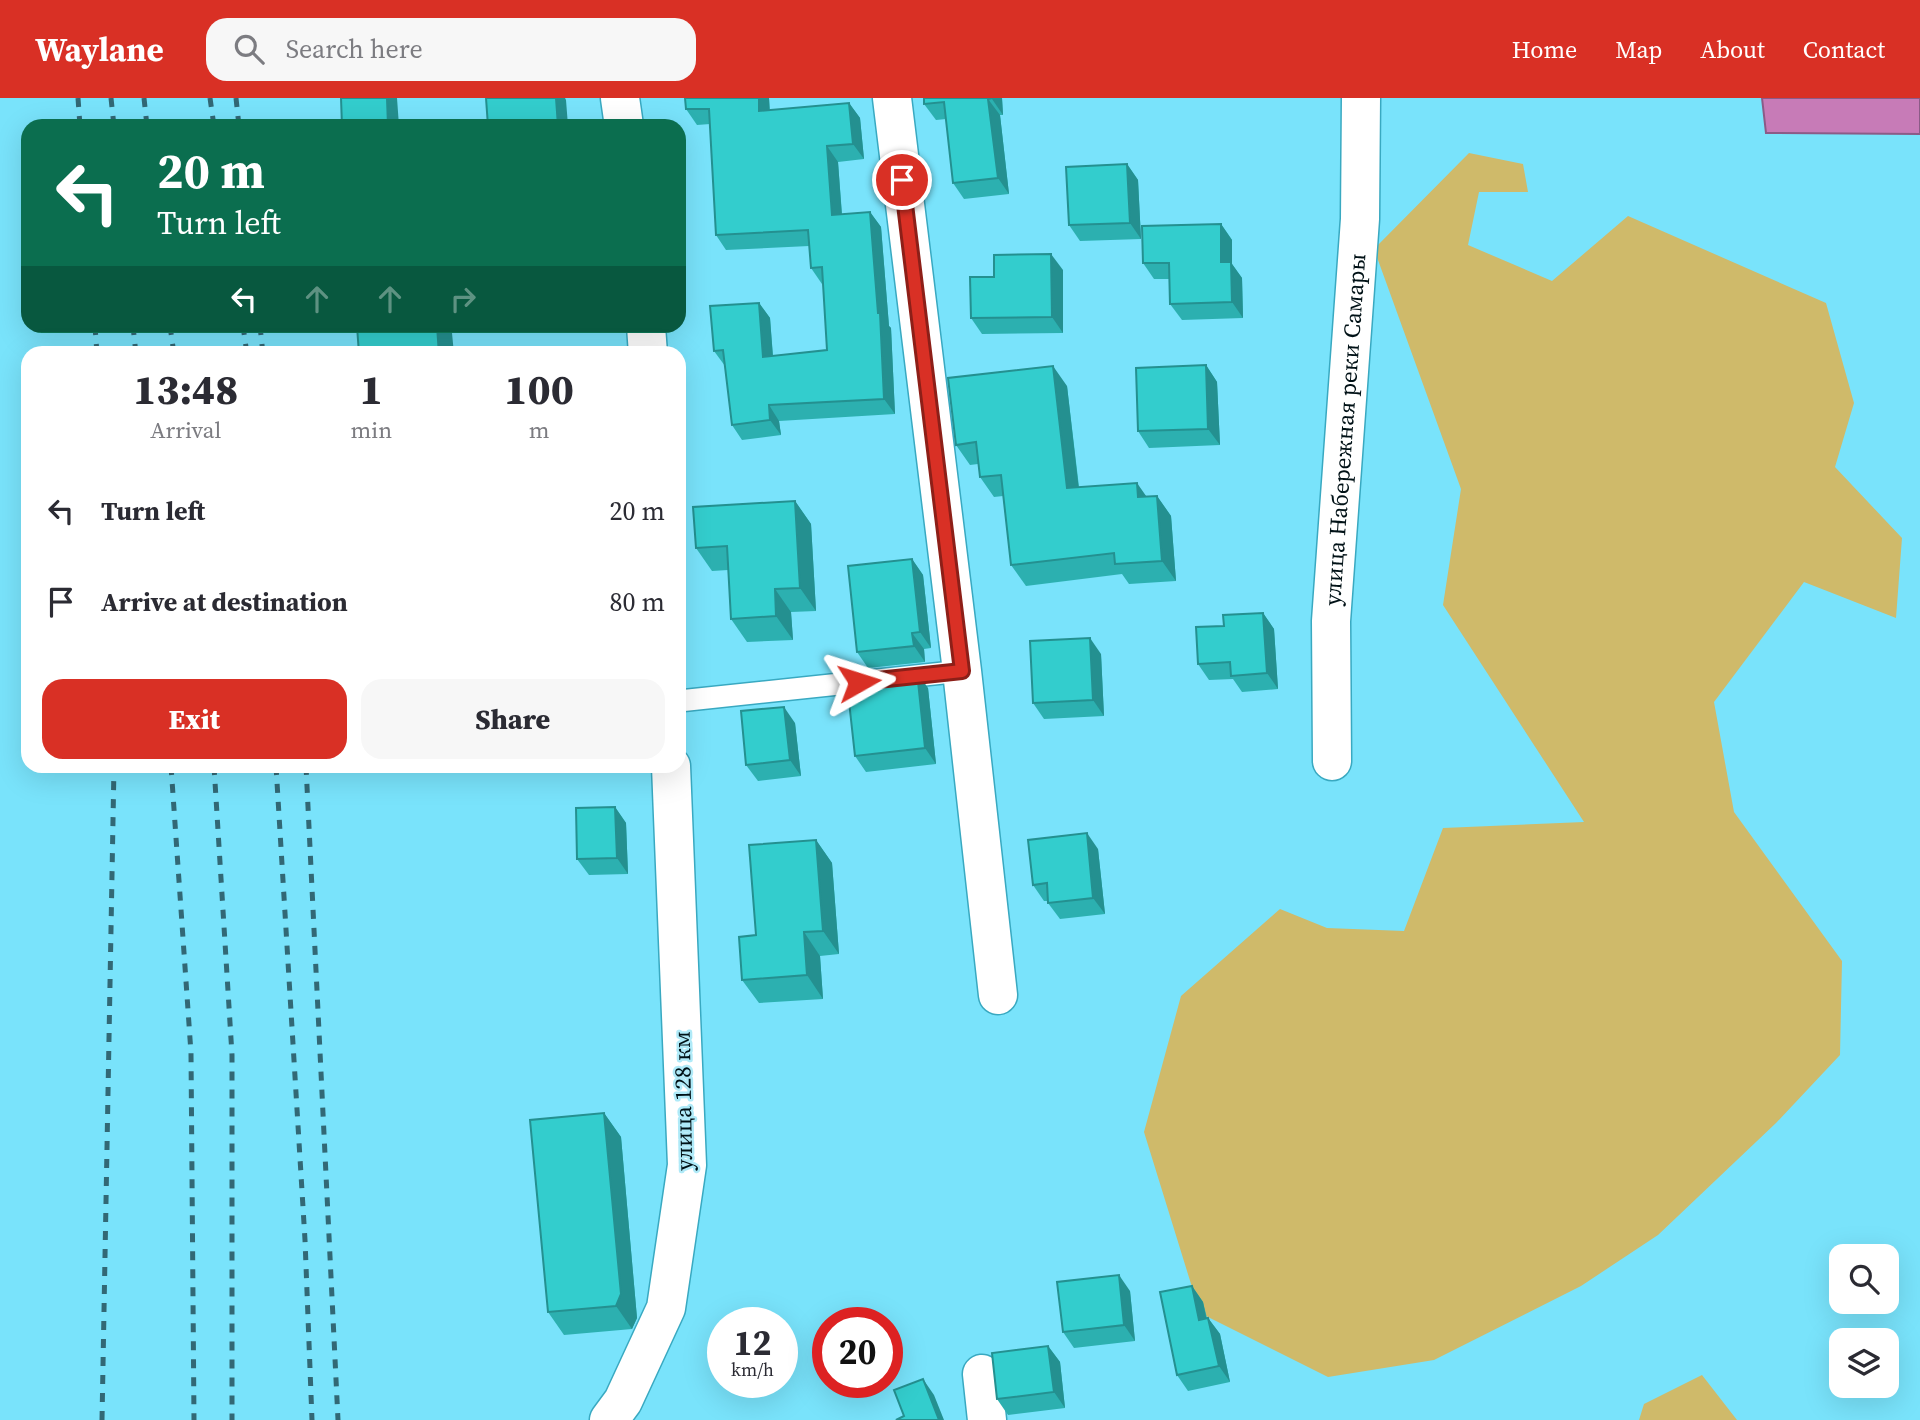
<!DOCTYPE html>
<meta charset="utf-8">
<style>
:root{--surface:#fff;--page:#f7f7f7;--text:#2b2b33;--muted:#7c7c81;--accent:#d93025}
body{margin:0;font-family:"Source Serif 4",serif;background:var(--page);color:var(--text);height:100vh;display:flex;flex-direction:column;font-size:26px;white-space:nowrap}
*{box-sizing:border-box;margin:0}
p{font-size:23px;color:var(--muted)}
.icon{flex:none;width:38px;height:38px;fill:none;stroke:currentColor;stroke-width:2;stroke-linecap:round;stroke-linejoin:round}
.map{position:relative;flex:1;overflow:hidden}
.side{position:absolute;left:21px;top:248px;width:665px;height:427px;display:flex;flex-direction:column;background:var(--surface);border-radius:21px;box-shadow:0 7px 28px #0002}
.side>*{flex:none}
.guide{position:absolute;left:21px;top:21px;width:665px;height:214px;border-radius:21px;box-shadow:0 7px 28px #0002;background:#0b6e4f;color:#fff;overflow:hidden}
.fabs{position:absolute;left:1829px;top:1146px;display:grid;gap:14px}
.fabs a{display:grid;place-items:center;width:70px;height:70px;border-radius:14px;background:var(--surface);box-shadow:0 7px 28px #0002;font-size:35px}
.speed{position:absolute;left:707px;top:1209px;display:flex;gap:14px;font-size:35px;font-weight:700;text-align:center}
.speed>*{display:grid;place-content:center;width:91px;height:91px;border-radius:50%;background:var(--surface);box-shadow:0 7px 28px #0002;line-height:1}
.speed small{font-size:18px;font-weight:400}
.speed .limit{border:10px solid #d22;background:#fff;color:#111}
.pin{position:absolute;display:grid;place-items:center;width:60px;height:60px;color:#fff;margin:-30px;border:4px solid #fff;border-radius:50%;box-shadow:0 2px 7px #0007}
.me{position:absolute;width:77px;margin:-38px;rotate:84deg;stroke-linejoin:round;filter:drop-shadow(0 0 5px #0008)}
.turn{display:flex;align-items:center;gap:24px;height:147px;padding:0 21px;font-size:32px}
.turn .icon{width:91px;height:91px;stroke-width:2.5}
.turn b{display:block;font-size:49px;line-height:60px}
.lanes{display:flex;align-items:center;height:66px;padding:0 21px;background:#0003;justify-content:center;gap:35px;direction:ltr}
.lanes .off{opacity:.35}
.eta{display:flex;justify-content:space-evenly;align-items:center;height:119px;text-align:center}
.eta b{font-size:42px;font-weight:800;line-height:49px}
.primary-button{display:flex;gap:14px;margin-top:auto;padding:14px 21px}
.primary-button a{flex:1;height:80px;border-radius:21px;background:var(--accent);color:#fff;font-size:28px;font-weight:800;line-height:80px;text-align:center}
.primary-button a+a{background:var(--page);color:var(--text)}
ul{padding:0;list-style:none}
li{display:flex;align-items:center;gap:21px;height:91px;padding:0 21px}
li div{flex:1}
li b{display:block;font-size:26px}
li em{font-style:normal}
header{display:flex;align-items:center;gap:42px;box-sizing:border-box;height:98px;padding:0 35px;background:var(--accent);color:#fff}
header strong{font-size:33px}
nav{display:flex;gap:38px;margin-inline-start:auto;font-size:24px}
.search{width:490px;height:63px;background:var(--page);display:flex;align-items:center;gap:18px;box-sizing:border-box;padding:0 24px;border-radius:21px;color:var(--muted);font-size:26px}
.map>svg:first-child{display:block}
.green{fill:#cfba6a}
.water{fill:#c77bb7;stroke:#8b5b87;stroke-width:2}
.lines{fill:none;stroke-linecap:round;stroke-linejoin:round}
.service-casing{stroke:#39a9c1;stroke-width:24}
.minor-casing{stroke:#39a9c1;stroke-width:41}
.tertiary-casing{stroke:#39a9c1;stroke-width:41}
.service{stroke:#fff;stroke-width:21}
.minor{stroke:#fff;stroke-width:38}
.tertiary{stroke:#fff;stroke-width:38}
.rail{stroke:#326875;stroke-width:5;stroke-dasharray:9 9;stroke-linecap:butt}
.wall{fill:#2cb0b0}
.shaded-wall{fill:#249090}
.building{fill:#33cdcd;stroke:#249090;stroke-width:2}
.route-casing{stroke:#8d1f18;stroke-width:18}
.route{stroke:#d93025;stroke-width:12}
.labels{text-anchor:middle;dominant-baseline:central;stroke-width:5;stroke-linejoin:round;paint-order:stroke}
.street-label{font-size:23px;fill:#001116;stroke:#afeaf8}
</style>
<header>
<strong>Waylane</strong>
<div class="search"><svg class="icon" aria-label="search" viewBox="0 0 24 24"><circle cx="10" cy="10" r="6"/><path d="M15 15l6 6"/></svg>Search here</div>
<nav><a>Home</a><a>Map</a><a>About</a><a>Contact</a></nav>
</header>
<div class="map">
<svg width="1920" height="1322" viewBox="0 0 1920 1322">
<rect width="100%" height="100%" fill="#79e3fb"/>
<path class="green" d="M1469 55 1523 66 1528 94H1479L1468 147 1552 183 1628 118 1826 205 1854 305 1835 369 1902 440 1896 520 1804 484 1714 604 1734 714 1842 863 1840 957 1776 1025 1658 1137 1581 1188 1434 1262 1328 1279 1200 1215 1144 1034 1181 898 1280 811 1327 830 1404 833 1443 730 1584 724 1443 507 1461 391 1374 151Z
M1702 1277 1737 1322H1639L1644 1306Z"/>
<path class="water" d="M1762 0H1920V36L1766 35Z"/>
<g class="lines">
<g class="service-casing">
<path id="service" d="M679 603 962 573"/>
</g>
<g class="minor-casing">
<g id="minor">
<path d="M892 0 962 573 998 897"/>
<path id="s1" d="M1332 663 1331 523 1360 121 1361 0"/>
<path d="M982 1276 987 1322"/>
</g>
</g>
<g class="tertiary-casing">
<path id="tertiary" d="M620 0 624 28
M646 228 648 256
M609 1322 623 1303 666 1210 687 1067 671 668"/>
</g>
<use href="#service" class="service"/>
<use href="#minor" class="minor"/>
<use href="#tertiary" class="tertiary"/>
<path class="rail" d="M78 0 80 28
M111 0 114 28
M144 0 147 28
M210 0 214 28
M236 0 239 28
M95 228 97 256
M133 228 136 256
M170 228 174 256
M243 228 247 256
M260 228 263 256
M171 668 191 955 194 1322
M214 668 232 957V1322
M276 668 305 1142 312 1322
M306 668 338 1322
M102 1322 114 668"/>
</g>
<path class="wall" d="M685 0H769L770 12 849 5 860 20 864 61 838 64 842 116 870 114 881 129 889 228 891 230 895 316 779 323 781 337 742 342 732 327 725 268 714 253 759 205 770 220 773 258 827 252 823 186H822L811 170 809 148 726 152 716 137 710 26 697 27 686 11Z
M924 0H1002L1003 17H1000L1009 96 964 101 953 85 946 21 936 22 924 6Z
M1127 66 1138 82 1141 141 1080 143 1069 127Z
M1221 126 1232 142V166L1242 180 1243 220 1182 222 1170 206V181H1154L1143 165Z
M1063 172V235L982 236 971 220 994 179Z
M1206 267 1217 284 1220 347 1149 350 1138 333Z
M1067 288 1079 389 1146 398H1157L1171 418 1176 483 1129 486 1122 476 1026 488 1011 467 1003 398 994 399 980 379 978 366 970 367 956 347Z
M795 403 811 426 816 513 791 514 793 542 747 544 731 521 728 472 712 473 696 450Z
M912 461 923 477 931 550 924 551 925 564 868 570 857 554Z
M1263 515 1274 531 1278 591 1242 594 1233 581 1209 582 1198 566Z
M1101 556 1104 618 1044 621 1033 605Z
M928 590 936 666 866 674 855 658Z
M795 625 801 678 758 683 746 667Z
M615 709 626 725 628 776 589 777 577 761Z
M816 742 832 765 839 856 820 858 823 901 759 905 742 882Z
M1098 751 1105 816 1060 821 1048 805V803H1044L1033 787Z
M604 1015 621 1039 637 1220 632 1231 564 1237 548 1214Z
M1192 1188 1203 1204 1207 1220H1208L1220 1236 1230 1284 1188 1293 1177 1277Z
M1130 1193 1135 1243 1074 1250 1063 1234Z
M1048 1248 1060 1264 1065 1310 1008 1317 997 1301Z"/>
<path class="shaded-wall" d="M387 0H397L399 28H388Z
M556 0H565L566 2 568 28H558Z
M759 0H769L770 29 759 13Z
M992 0H1002L1003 17 992 1Z
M988 1 1000 17 1009 96 998 80Z
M849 5 860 20 864 61 853 46Z
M827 48 838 64 843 133 832 117Z
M1127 66 1138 82 1141 141 1130 125Z
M870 114 881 129 889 228 891 230 895 316 884 301Z
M1221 126 1232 142V166L1242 180 1243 220 1232 204 1221 164Z
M1051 156 1063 172V235L1052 219Z
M759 205 770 220 774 274 763 259Z
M437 228H447L452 235 454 256H439Z
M1206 267 1217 284 1220 347 1208 331Z
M1053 268 1067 288 1081 410 1067 390Z
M769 307 779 323 781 337 770 322Z
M1137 385 1151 405 1138 399Z
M1157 398 1171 418 1176 483 1162 463Z
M795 403 811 426 816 513 800 490Z
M912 461 923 477 931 550 920 534Z
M775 491 791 514 793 542 776 518Z
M1263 515 1274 531 1278 591 1267 575Z
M912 535 924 551 925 564 914 548Z
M1090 540 1101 556 1104 618 1093 602Z
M917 574 928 590 936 666 925 650Z
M784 609 795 625 801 678 790 662Z
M615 709 626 725 628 776 617 760Z
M1087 735 1098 751 1105 816 1093 800Z
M816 742 832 765 839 856 823 833Z
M804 834 820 858 823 901 807 877Z
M604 1015 621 1039 637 1220 632 1231 616 1208Z
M1119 1177 1130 1193 1135 1243 1124 1227Z
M1192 1188 1203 1204 1210 1238 1199 1222Z
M1208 1220 1220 1236 1230 1284 1219 1268Z
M1048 1248 1060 1264 1065 1310 1054 1294Z
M923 1281 934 1297 944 1322H939Z"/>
<path class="building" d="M341 0H387L388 28H342Z
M486 0H556L558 28H488Z
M685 0H759V13L849 5 853 46 827 48 832 117 870 114 878 215H880L884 301 769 307 770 322 732 327 723 252 714 253 710 208 759 205 763 259 827 252 822 169 811 170 808 132 716 137 709 11H686Z
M924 0H992L988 1 998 80 953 85 944 4 924 6Z
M1127 66 1130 125 1069 127 1066 69Z
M1221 126V164H1231L1232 204 1170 206 1169 165H1143L1142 128Z
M1051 156 1052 219 971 220 970 179H994V157Z
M357 228H437L439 256H359Z
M1206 267 1208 331 1138 333 1136 270Z
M1053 268 1067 390 1137 385 1138 399 1157 398 1162 463 1115 466 1114 455 1011 467 1001 377 980 379 976 344 956 347 948 280Z
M795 403 800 490 775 491 776 518 731 521 727 448 696 450 693 409Z
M912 461 920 534 912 535 914 548 857 554 848 468Z
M1263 515 1267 575 1231 578 1230 564 1198 566 1196 529 1224 528 1223 517Z
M1090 540 1093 602 1033 605 1030 543Z
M917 574 925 650 855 658 847 585 860 583V580Z
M784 609 790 662 746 667 741 613Z
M615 709 617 760 577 761 576 710Z
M1087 735 1093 800 1048 805 1047 785 1033 787 1028 742Z
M816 742 823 833 804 834 807 877 742 882 739 839 756 837 749 747Z
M604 1015 621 1196 616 1208 548 1214 530 1022Z
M1119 1177 1124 1227 1063 1234 1057 1184Z
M1192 1188 1199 1222 1208 1220 1219 1268 1177 1277 1160 1194Z
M1048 1248 1054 1294 997 1301 992 1255Z
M923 1281 939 1322H896L904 1318 894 1292Z"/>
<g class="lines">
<g class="route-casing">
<path id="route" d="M859 584 962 573 902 82"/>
</g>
<use href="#route" class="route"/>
</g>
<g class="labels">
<g class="street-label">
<text stroke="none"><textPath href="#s1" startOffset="332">улица Набережная реки Самары</textPath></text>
<text transform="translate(683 1003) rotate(-91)">улица 128 км</text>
</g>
</g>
</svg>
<div class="fabs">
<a><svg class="icon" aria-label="search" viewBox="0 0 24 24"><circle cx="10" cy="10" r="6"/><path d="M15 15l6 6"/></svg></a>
<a><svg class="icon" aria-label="layers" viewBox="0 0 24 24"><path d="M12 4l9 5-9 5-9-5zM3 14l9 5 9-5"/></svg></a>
</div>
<div class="speed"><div>12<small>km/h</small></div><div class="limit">20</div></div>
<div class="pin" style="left:902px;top:82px;background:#d93025"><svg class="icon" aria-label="arrive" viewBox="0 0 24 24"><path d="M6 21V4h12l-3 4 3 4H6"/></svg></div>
<svg class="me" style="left:859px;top:584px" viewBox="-20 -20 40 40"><path d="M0-17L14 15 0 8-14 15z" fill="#d93025" stroke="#fff" stroke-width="4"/></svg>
<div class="guide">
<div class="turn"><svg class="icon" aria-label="left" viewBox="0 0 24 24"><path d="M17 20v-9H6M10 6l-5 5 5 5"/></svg><div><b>20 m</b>Turn left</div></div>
<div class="lanes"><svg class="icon" aria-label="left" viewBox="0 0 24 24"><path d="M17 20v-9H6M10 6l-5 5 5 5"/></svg><svg class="icon off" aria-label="ahead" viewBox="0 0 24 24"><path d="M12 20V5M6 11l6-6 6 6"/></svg><svg class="icon off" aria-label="ahead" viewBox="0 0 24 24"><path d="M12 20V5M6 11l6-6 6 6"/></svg><svg class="icon off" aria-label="right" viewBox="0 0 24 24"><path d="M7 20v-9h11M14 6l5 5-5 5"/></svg></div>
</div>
<section class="side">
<div class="eta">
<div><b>13:48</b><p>Arrival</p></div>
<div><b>1</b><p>min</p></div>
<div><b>100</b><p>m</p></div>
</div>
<ul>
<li><svg class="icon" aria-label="left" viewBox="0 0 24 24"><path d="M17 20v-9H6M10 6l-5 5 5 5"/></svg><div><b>Turn left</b></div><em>20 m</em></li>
<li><svg class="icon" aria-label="arrive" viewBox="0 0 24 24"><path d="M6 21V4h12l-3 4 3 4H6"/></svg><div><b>Arrive at destination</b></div><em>80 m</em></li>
</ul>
<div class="primary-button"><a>Exit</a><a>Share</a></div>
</section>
</div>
